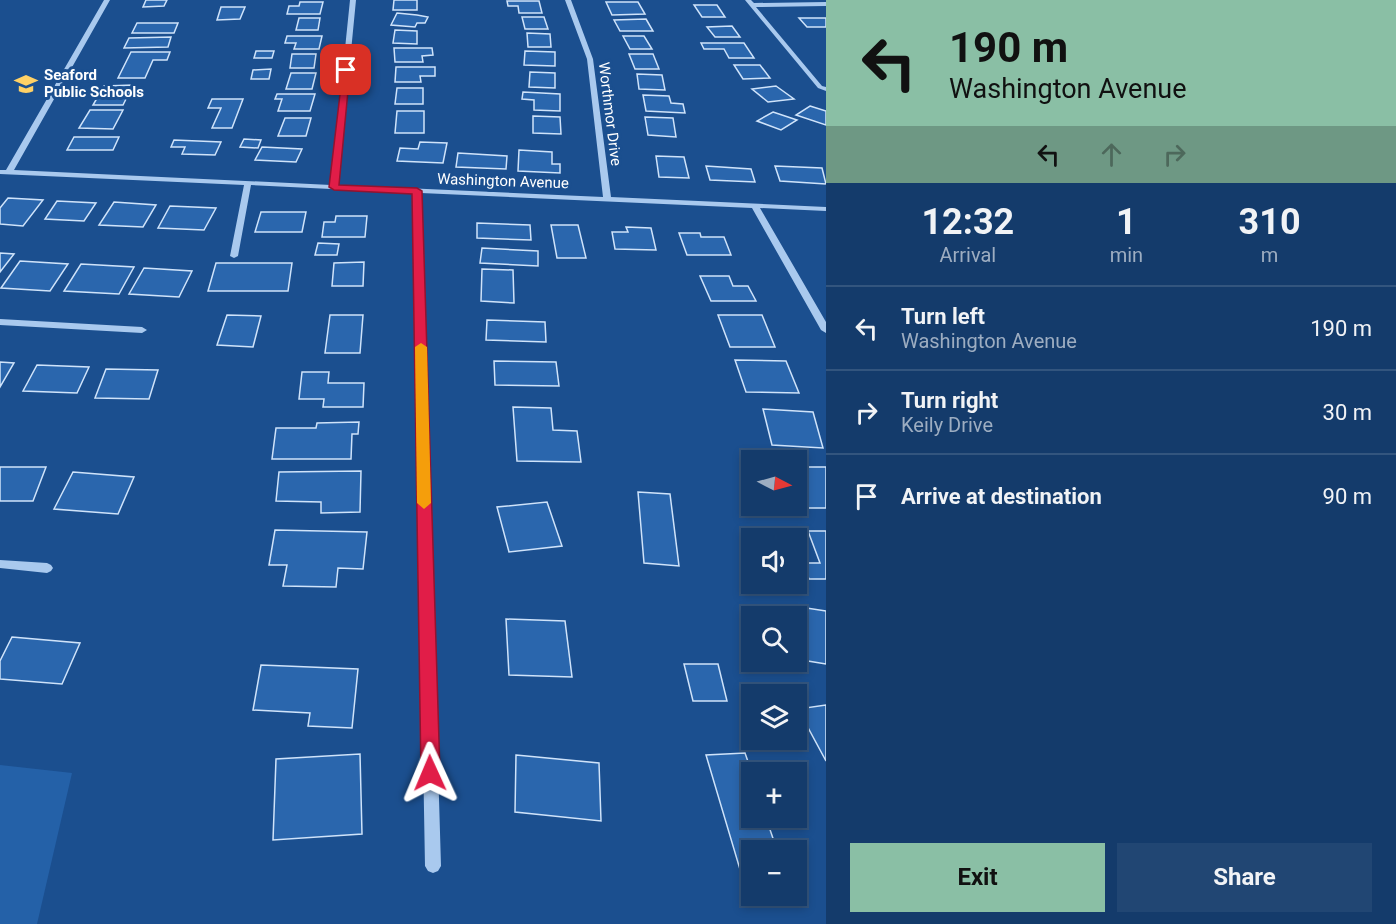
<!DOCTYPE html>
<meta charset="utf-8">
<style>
:root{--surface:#143b6b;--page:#214673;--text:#f1f3f6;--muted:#9dadc1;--line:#33557e;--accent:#8abfa5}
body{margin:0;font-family:Roboto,sans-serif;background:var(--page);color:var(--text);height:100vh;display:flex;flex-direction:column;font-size:22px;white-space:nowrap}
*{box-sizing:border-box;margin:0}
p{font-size:20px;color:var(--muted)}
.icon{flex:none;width:33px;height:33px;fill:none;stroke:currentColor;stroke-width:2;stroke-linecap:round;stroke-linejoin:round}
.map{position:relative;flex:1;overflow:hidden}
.sheet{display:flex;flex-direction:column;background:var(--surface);width:570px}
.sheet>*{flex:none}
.banner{background:#8abfa5;color:#111;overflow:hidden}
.needle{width:39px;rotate:96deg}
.controls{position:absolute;left:741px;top:450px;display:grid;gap:12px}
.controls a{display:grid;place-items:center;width:66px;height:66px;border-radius:0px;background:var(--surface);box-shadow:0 3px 9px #0003,0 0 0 2px var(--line);font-size:30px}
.pin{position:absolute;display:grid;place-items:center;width:51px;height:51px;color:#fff;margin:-26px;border-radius:12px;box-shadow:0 3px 9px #0006}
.me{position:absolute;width:66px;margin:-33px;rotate:359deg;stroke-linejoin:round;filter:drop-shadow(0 0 4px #0008)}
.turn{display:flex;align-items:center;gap:21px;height:126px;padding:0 24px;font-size:27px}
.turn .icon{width:78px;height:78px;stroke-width:2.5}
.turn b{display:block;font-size:42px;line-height:51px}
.lanes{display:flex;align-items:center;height:57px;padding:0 24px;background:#0003;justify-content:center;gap:30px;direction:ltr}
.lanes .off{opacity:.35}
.eta{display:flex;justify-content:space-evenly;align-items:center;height:102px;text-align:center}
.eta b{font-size:36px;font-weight:700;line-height:42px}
.primary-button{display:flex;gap:12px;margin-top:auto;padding:12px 24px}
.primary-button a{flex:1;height:69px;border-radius:0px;background:var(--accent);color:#111;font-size:24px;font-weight:700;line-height:69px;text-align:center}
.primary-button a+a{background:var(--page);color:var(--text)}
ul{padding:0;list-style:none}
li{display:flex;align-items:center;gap:18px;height:84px;padding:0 24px;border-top:2px solid var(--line)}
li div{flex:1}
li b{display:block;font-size:22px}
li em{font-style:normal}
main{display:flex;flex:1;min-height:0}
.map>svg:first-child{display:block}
.green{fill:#2461a8}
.building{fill:#2a66ad;stroke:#cfe3fa;stroke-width:1.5}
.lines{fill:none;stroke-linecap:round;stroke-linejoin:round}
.minor{fill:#a9c9ee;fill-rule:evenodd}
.route{fill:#e11d48;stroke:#92132f;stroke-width:1.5}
.slow{fill:#f59e0b}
.labels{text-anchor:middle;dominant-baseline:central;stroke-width:6;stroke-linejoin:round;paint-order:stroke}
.far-poi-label{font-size:15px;font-weight:bold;fill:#fff;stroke:#1b4f8f;text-anchor:start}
.far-street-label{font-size:15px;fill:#fff;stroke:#1b4f8f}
</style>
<main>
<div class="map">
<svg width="826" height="924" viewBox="0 0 826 924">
<rect width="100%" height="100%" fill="#1b4f8f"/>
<path class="green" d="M0 765 72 773 37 924H0Z"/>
<path class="building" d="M146 0H167L164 6 143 7Z
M394 0H417V10H393Z
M507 1H539L542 13H519L518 6H508Z
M300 2H323L320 14H287L289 6H299Z
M606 2H638L645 14 612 15Z
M694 5H717L725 17H702Z
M221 7H245L240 19 217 20Z
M397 13 417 15 428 17 425 23H417L415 27 391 25Z
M522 17H544L548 29H525Z
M299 18H320L318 30H296Z
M799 18H826V27H807Z
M646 19 653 31H620L614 20Z
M137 23H178L174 33H132Z
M732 26 740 37H715L707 27Z
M395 30 417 31V44L393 43Z
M527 33 550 34 551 47H528Z
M287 36H322L319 49H294L296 43H285Z
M623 36H644L652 49H630Z
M171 37 168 47 124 48 129 38Z
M701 43H744L754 58H729L724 49H704Z
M394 48H432L433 55 422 56 423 62H395Z
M256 51H274L272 58H254Z
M525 51 555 52V66L524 65Z
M131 52H170L167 60H153L145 78H118Z
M292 54H316L314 68H290Z
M629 54H653L659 69H635Z
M734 65H760L770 78 743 79Z
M396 67H435V76H420L421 82H395Z
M271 69 269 79H251L253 70Z
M530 72 555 73V88L529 87Z
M291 73H316L312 89H286Z
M637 74 662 75 665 90 639 89Z
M133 85 123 105H93L104 86Z
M776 86 794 99 768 102 752 89Z
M397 88H423V104H395Z
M523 92 560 94V111L534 110V100L522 99Z
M277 94H315L310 111H278L282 99H275Z
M643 95 669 96 671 103 683 104 685 113 646 111Z
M212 99H243L232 128H212L221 108H208Z
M810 106 826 111V125L796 115Z
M90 110H123L113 129 79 128Z
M397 111H424V133H395Z
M773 112 797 120 781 130 757 121Z
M533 116 560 117 561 134 533 133Z
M645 117 673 118 676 137 648 135Z
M285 118H311L306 136H278Z
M74 137H119L113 150H67Z
M244 139 261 140 258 148 240 147Z
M174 140 221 142 215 155 182 154 185 147H171Z
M420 142 447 143 443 163 397 161 400 148 418 149Z
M262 147 302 149 296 162 255 160Z
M519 150 552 152V164H560V173L518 171Z
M458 153 507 156 506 169 456 167Z
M656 156 684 157 689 178 659 177Z
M706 166 751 169 755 182 710 180Z
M775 166 822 168 826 184 780 181Z
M8 198 43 200 23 226 0 224V208Z
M57 201 96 203 84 221 45 219Z
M114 202 156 205 143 227 99 225Z
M170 206 216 208 204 230 158 228Z
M261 212H306L302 232H255Z
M336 216H367L365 237H322L324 222H335Z
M477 223 530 225 531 240 477 238Z
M551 225H578L586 258H557Z
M626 227 651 228 656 250 615 249 612 232H628Z
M679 233H700L701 237H724L731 255H687Z
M318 243 339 244 337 255H315Z
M482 248 538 251V266L480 263Z
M0 253 14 254 0 272Z
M20 261 68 264 50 291 1 288Z
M364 262 363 286H332L334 263Z
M216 263H292L288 291H208Z
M81 264 134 267 119 294 64 291Z
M144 268 192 271 179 297 129 294Z
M482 269 513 270 514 303 481 301Z
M700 276H729L733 286H748L756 301H711Z
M227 315 261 316 253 347 217 345Z
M330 315H363L360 353H325Z
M718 315H762L775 347H730Z
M487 320 545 322 546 342 486 340Z
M735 360 786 361 799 393 746 392Z
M494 361 556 362 559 386 495 385Z
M0 362 14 363 0 387Z
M37 365 89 367 77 393 23 391Z
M106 369 158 370 149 399 95 398Z
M302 372H329L328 383H364L363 407H323L324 399H299Z
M513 407 551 408 553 430 577 431 581 462 517 461Z
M763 409 813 412 823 448 772 445Z
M359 422 358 434H352L351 459H272L276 428H316L317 423Z
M0 467H46L33 501H0Z
M796 467H826V508H802L796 493Z
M361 471 360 512 321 513V502L276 501 279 472Z
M73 472 134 477 118 514 54 509Z
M638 492 670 494 679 566 644 563Z
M547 502 562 546 509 552 497 507Z
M275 530 367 532 363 569 338 568 336 587 283 586 287 565H269Z
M808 531H826V579H809L803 563H820Z
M787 605 826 611V664L796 659V616H788Z
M506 619 565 621 572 677 509 675Z
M12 637 80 643 62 684 0 679V661Z
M684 664H718L727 701H693Z
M261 665 358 669 352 728 308 726 310 713 253 710Z
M826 705V761L798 709Z
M745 753 752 773V818H766L777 850H752V892L747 893 706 755Z
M360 754 362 834 273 840 276 759Z
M516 755 599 763 601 821 515 812Z"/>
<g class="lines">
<path class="minor" d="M104 0H110L14 170 331 185 350 0H356L338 185 603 197 587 59 565 0H571L593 59 611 197 826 207V211L760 208 826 322V333L821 330 752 208 421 193 441 866 438 871 433 873 428 871 425 866 413 193 251 185 238 256 234 258 230 256 244 185 0 174V170H6Z
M745 0H751L754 3 826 2V6L756 7 822 86 826 87V91L818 88Z
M0 319 142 327 147 330 142 333 0 325Z
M0 560 47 563 51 565 53 568 51 571 47 573 0 568Z"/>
</g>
<path class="route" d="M343 69 350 70 339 185 417 188 422 191 440 773 437 779 430 781 424 779 421 773 412 194 334 190 329 187Z"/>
<path class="slow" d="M421 343 427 347 431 503 424 509 417 503 415 347Z"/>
<defs>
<g id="school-bare" transform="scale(1.8)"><path d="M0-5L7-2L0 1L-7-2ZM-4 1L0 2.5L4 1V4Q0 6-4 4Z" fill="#ffd166" stroke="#1b4f8f" stroke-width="2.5" paint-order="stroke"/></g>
</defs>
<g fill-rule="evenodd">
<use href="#school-bare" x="26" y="84"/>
</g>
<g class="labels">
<g class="far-poi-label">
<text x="44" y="75">Seaford<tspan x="44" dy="17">Public Schools</tspan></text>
</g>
<g class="far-street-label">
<text transform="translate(610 114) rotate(83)">Worthmor Drive</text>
<text transform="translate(503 181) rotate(2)">Washington Avenue</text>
</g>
</g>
</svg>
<div class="controls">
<a><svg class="needle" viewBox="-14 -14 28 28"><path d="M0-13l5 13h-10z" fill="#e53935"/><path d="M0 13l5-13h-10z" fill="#9dadc1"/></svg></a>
<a><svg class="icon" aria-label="sound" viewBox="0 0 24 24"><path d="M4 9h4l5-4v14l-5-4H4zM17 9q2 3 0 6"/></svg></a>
<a><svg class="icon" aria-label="search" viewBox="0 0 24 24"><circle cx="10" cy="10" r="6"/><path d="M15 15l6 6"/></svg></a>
<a><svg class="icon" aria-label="layers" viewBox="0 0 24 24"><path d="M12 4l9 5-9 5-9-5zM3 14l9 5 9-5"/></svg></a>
<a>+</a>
<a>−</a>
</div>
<div class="pin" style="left:346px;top:70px;background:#d93025"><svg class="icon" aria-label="arrive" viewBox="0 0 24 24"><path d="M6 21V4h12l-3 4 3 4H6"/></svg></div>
<svg class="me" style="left:430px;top:773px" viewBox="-20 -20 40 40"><path d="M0-17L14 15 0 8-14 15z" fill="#e11d48" stroke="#fff" stroke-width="4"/></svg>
</div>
<section class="sheet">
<div class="banner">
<div class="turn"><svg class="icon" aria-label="left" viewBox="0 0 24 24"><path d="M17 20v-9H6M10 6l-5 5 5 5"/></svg><div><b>190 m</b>Washington Avenue</div></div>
<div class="lanes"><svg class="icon" aria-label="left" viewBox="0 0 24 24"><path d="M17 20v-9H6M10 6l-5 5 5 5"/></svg><svg class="icon off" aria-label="ahead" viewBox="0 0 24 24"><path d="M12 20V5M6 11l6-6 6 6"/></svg><svg class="icon off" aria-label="right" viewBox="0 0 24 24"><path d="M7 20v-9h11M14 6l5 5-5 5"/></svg></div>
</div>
<div class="eta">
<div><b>12:32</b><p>Arrival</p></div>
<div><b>1</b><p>min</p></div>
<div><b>310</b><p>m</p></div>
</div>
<ul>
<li><svg class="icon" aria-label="left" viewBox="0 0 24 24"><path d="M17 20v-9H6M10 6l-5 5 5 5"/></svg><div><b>Turn left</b><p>Washington Avenue</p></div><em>190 m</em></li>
<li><svg class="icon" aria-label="right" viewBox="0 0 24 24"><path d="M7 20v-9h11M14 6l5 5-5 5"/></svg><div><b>Turn right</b><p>Keily Drive</p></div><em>30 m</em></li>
<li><svg class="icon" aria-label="arrive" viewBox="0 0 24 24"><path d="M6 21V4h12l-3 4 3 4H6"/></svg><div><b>Arrive at destination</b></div><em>90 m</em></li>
</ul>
<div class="primary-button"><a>Exit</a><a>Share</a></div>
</section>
</main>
